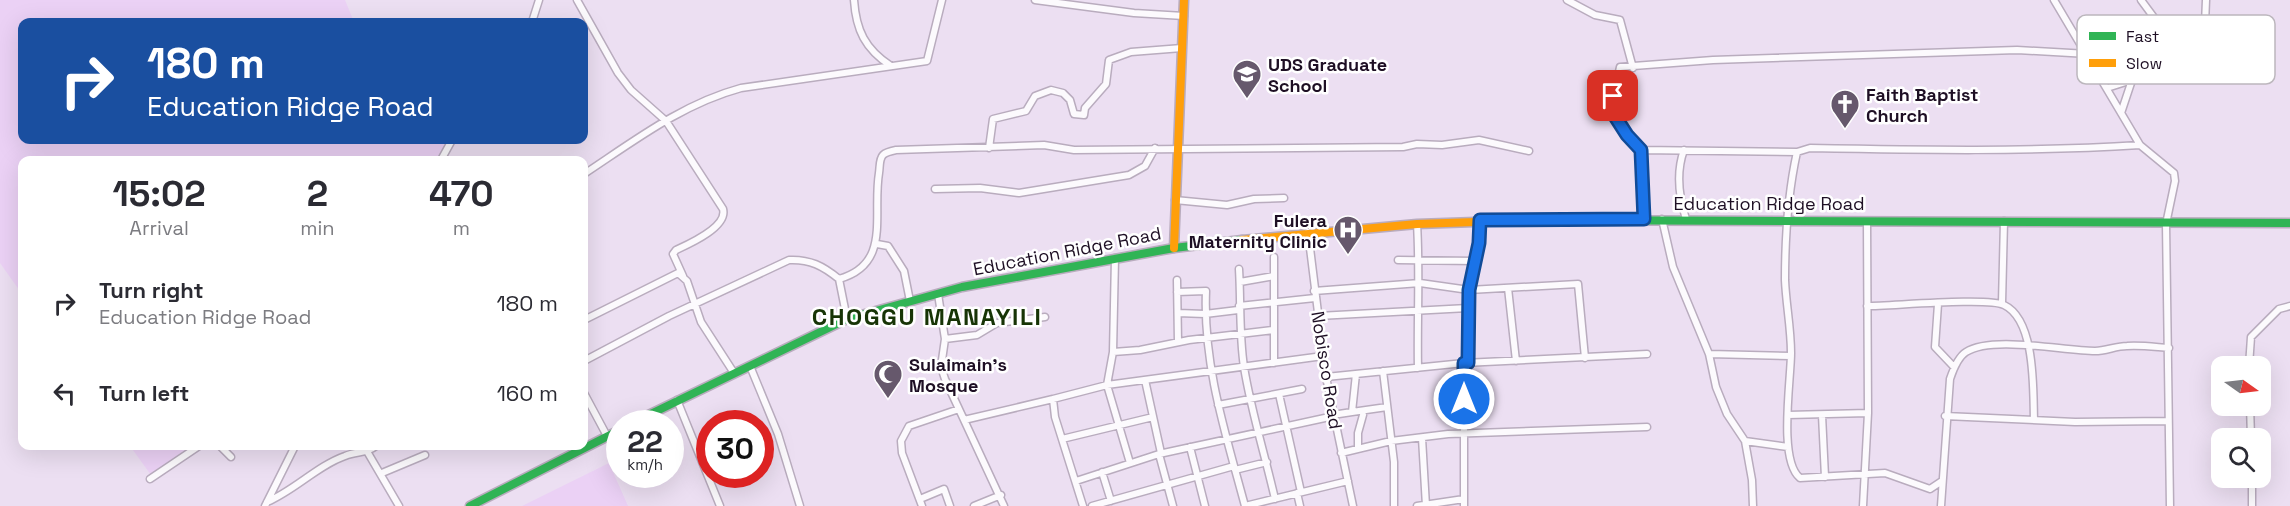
<!DOCTYPE html>
<style>
:root{--surface:#fff;--page:#f7f7f7;--text:#2b2b33;--muted:#7c7c81}
body{margin:0;font-family:"Space Grotesk",sans-serif;background:var(--page);color:var(--text);height:100vh;display:flex;flex-direction:column;font-size:22px;white-space:nowrap}
*{box-sizing:border-box;margin:0}
p{font-size:20px;color:var(--muted)}
.icon{flex:none;width:33px;height:33px;fill:none;stroke:currentColor;stroke-width:2;stroke-linecap:round;stroke-linejoin:round}
.map{position:relative;flex:1;overflow:hidden}
.details{position:absolute;left:18px;top:156px;width:570px;height:294px;display:flex;flex-direction:column;background:var(--surface);border-radius:12px;box-shadow:0 6px 24px #0002}
.details>*{flex:none}
.hud{position:absolute;left:18px;top:18px;width:570px;height:126px;border-radius:12px;box-shadow:0 6px 24px #0002;background:#1a4fa0;color:#fff;overflow:hidden}
.needle{width:39px;rotate:104deg}
.controls{position:absolute;left:2211px;top:356px;display:grid;gap:12px}
.controls a{display:grid;place-items:center;width:60px;height:60px;border-radius:12px;background:var(--surface);box-shadow:0 6px 24px #0002;font-size:30px}
.speed{position:absolute;left:606px;top:410px;display:flex;gap:12px;font-size:30px;font-weight:700;text-align:center}
.speed>*{display:grid;place-content:center;width:78px;height:78px;border-radius:50%;background:var(--surface);box-shadow:0 6px 24px #0002;line-height:1}
.speed small{font-size:15px;font-weight:400}
.speed .limit{border:9px solid #d22;background:#fff;color:#111}
.pin{position:absolute;display:grid;place-items:center;width:51px;height:51px;color:#fff;margin:-26px;border-radius:12px;box-shadow:0 3px 9px #0006}
.me{position:absolute;width:66px;margin:-33px;rotate:0deg;stroke-linejoin:round;filter:drop-shadow(0 0 4px #0008)}
.turn{display:flex;align-items:center;gap:21px;height:126px;padding:0 30px;font-size:27px}
.turn .icon{width:78px;height:78px;stroke-width:2.5}
.turn b{display:block;font-size:42px;line-height:51px}
.eta{display:flex;justify-content:space-evenly;align-items:center;height:102px;text-align:center}
.eta b{font-size:36px;font-weight:800;line-height:42px}
ul{padding:0;list-style:none}
li{display:flex;align-items:center;gap:18px;height:90px;padding:0 30px}
li div{flex:1}
li b{display:block;font-size:22px}
li em{font-style:normal}
.map>svg:first-child{display:block}
.built{fill:#ebd1f5}
.lines{fill:none;stroke-linecap:round;stroke-linejoin:round}
.street-casing{stroke:#b9acbe;stroke-width:9}
.fast-casing{stroke:#b9acbe;stroke-width:11}
.slow-casing{stroke:#b9acbe;stroke-width:11}
.street{stroke:#fcfafd;stroke-width:6}
.fast{stroke:#30b455;stroke-width:8}
.slow{stroke:#ff9f0a;stroke-width:8}
.route-casing{stroke:#114b97;stroke-width:15}
.route{stroke:#1a73e8;stroke-width:10}
.labels{text-anchor:middle;dominant-baseline:central;stroke-width:5;stroke-linejoin:round;paint-order:stroke}
.poi-label{font-size:18px;font-weight:bold;fill:#1e0f24;stroke:#fff;text-anchor:start}
.street-label{font-size:18px;fill:#1e0f24;stroke:#fff}
.district-label{font-size:24px;font-weight:bold;letter-spacing:1.5px;fill:#173406;stroke:#fff}
.key{fill:#fff;stroke:#bcb7bd;stroke-width:1.5}
.key-label{font-size:16px;fill:#1e0f24}
</style>
<div class="map">
<svg width="2290" height="506" viewBox="0 0 2290 506">
<rect width="100%" height="100%" fill="#ecdff2"/>
<path class="built" d="M0 0H345L354 22H22V140H448L437 160H22V294L0 263Z
M130 446H190L151 475Z
M609 463 628 506H522Z"/>
<g class="lines">
<g class="street-casing">
<path id="street" d="M577 0 618 73 631 90 666 121 723 209C728 227 689 244 676 250L673 254 683 276
M854 0C856 30 865 49 891 66
M1035 0 1134 13 1184 16
M1567 0 1595 15 1620 20 1633 68
M2054 0 2140 145 2174 173 2175 181 2166 224 2170 506
M2141 0 2161 27 2168 55
M532 22 539 0
M2107 88 2132 80 2188 45 2200 34 2205 24 2206 0
M2121 113 2132 80
M989 148 993 119 1026 111 1035 96 1051 90 1063 93 1070 100 1074 114 1084 115 1085 108 1106 84 1109 60 1131 52 1182 48
M1641 150 1797 152 1810 148C1920 150 2030 152 2140 145
M1684 150C1676 172 1679 197 1686 219
M1797 152C1788 193 1785 238 1785 280 1786 304 1791 328 1791 353 1791 380 1778 460 1800 478L1885 473 1930 489 1942 481
M441 160 452 140
M584 174C634 141 682 104 741 88L927 61 942 0
M935 189 980 188 1019 193 1129 175 1145 166 1155 148
M1175 200 1227 205 1254 199 1284 198
M1644 219 1641 150 1611 110 1620 67 1713 60 2017 50 2088 54
M1662 219 1673 267 1709 354 1716 387 1727 414 1745 441 1752 480 1753 506
M1417 224C1420 272 1417 320 1418 368
M1308 232 1326 377 1353 506
M877 244 888 246 904 271 910 301
M1274 257V363
M1115 258 1113 352 1107 385 1130 463
M1398 260 1475 261
M1239 269C1241 302 1239 334 1244 367 1251 411 1265 455 1275 499
M1177 280 1178 342
M1240 282 1274 276
M1508 288 1516 361
M1314 291 1420 283 1469 290 1578 284 1585 358
M1177 292 1206 291C1203 366 1226 435 1245 506L1348 481
M938 294 945 339 941 367 945 379 1004 506
M2002 303 2004 221
M1938 304 1935 347 1954 367
M1239 306 1315 298
M1867 306C1892 306 1988 297 2004 305 2036 320 2033 391 2034 420
M1178 313 1205 314 1238 310
M1318 316 1468 308
M847 319 839 279C892 264 872 215 879 173 880 167 879 159 883 155 886 152 891 151 896 150L1044 145 1074 150 1403 147 1417 144 1442 145 1479 140 1529 151
M584 320 678 273 687 281 701 322 734 373
M945 339 977 335 997 323 1045 317
M1113 352 1140 350 1189 340 1273 330
M1709 354 1791 356
M584 361 669 316 789 260C810 259 823 266 839 279
M1464 363V506
M1469 363V290L1479 243 1480 220
M750 366 778 434 800 506
M2249 366 2251 337 2279 309 2290 306
M1383 371 1394 462V506
M1356 374 1352 412 1387 407
M1326 377 1464 363 1647 354
M1145 380 1161 453
M584 393 607 436
M1279 394 1301 492
M677 400 720 506
M1218 405 1302 389
M2250 405 2251 438
M1339 414 1352 412
M1788 415 1868 413
M1822 415 1825 477
M1945 416 2075 422 2167 421
M964 420 1053 399
M1422 438 1426 506
M1062 439 1153 417
M1745 441 1788 447
M220 446 231 457
M1190 447 1205 506
M1358 449V433L1363 415
M368 453 399 506
M1341 453 1391 441 1448 434 1647 427
M1159 454 1173 506
M1235 470 1267 462
M1102 472 1111 501
M382 473 425 455
M2252 477V506
M150 479 199 446
M1076 481 1159 454 1334 416
M1297 493 1300 506
M920 499 944 489 950 506
M267 502C295 490 317 466 345 456 357 451 366 454 376 446
M265 506 295 446
M922 506 902 453 901 441 909 426 959 409
M974 506 1001 495
M1083 506 1055 417 1053 399 1107 385 1323 356
M1092 506 1234 466
M1417 506 1464 499
M1863 506 1868 413 1867 221
M1941 506 1950 379C1953 370 1958 357 1966 352 1992 335 2063 351 2095 351 2106 351 2116 346 2127 346 2141 345 2155 347 2169 348"/>
</g>
<g class="fast-casing">
<path id="fast" d="M1530 220 2290 223
M632 423 847 319 962 287 1174 248 1242 240
M470 506 620 430"/>
</g>
<g class="slow-casing">
<path id="slow" d="M1242 240 1417 224 1530 220
M1174 248 1184 0"/>
</g>
<use href="#street" class="street"/>
<use href="#fast" class="fast"/>
<use href="#slow" class="slow"/>
</g>
<g class="lines">
<g class="route-casing">
<path id="route" d="M1464 399V363H1468L1469 290 1479 243 1480 220 1644 219 1641 150 1627 135 1611 110 1613 96"/>
</g>
<use href="#route" class="route"/>
</g>
<defs>
<g id="school-pin" transform="scale(1.5)"><path d="M0 17L-7.5 6A9.5 9.5 0 1 1 7.5 6Z" fill="#66586c" stroke="#fff"/><path d="M0-5L7-2L0 1L-7-2ZM-4 1L0 2.5L4 1V4Q0 6-4 4Z" fill="#fff"/></g>
<g id="church-pin" transform="scale(1.5)"><path d="M0 17L-7.5 6A9.5 9.5 0 1 1 7.5 6Z" fill="#66586c" stroke="#fff"/><path d="M-1.2-6h2.4v3.5h3.3v2.4h-3.3V6h-2.4V-.1h-3.3v-2.4h3.3Z" fill="#fff"/></g>
<g id="hospital-pin" transform="scale(1.5)"><path d="M0 17L-7.5 6A9.5 9.5 0 1 1 7.5 6Z" fill="#66586c" stroke="#fff"/><path d="M-5-5h3v3.5h4V-5h3V5h-3V1.5h-4V5h-3Z" fill="#fff"/></g>
<g id="mosque-pin" transform="scale(1.5)"><path d="M0 17L-7.5 6A9.5 9.5 0 1 1 7.5 6Z" fill="#66586c" stroke="#fff"/><path d="M3.5-4.9A6 6 0 1 0 3.5 4.9A5 5 0 1 1 3.5-4.9Z" fill="#fff"/></g>
</defs>
<g fill-rule="evenodd">
<use href="#school-pin" x="1247" y="74"/>
<use href="#church-pin" x="1845" y="104"/>
<use href="#hospital-pin" x="1348" y="230"/>
<use href="#mosque-pin" x="888" y="374"/>
</g>
<g class="labels">
<g class="poi-label">
<text x="1268" y="64">UDS Graduate<tspan x="1268" dy="21">School</tspan></text>
<text x="1866" y="94">Faith Baptist<tspan x="1866" dy="21">Church</tspan></text>
<text x="1327" y="220" text-anchor="end">Fulera<tspan x="1327" dy="21">Maternity Clinic</tspan></text>
<text x="909" y="364">Sulaimain's<tspan x="909" dy="21">Mosque</tspan></text>
</g>
<g class="street-label">
<text x="1769" y="203">Education Ridge Road</text>
<text transform="translate(1067 251) rotate(-11)">Education Ridge Road</text>
<text transform="translate(1327 370) rotate(81)">Nobisco Road</text>
</g>
<g class="district-label">
<text x="927" y="316">CHOGGU MANAYILI</text>
</g>
</g>
<rect x="2077" y="15" width="198" height="69" rx="9" class="key"/>
<rect x="2089" y="32" width="27" height="8" fill="#30b455"/>
<rect x="2089" y="59" width="27" height="8" fill="#ff9f0a"/>
<g class="key-label">
<text x="2126" y="42">Fast</text>
<text x="2126" y="69">Slow</text>
</g>
</svg>
<div class="controls">
<a><svg class="needle" viewBox="-14 -14 28 28"><path d="M0-13l5 13h-10z" fill="#e53935"/><path d="M0 13l5-13h-10z" fill="#7c7c81"/></svg></a>
<a><svg class="icon" aria-label="search" viewBox="0 0 24 24"><circle cx="10" cy="10" r="6"/><path d="M15 15l6 6"/></svg></a>
</div>
<div class="speed"><div>22<small>km/h</small></div><div class="limit">30</div></div>
<div class="pin" style="left:1613px;top:96px;background:#d93025"><svg class="icon" aria-label="arrive" viewBox="0 0 24 24"><path d="M6 21V4h12l-3 4 3 4H6"/></svg></div>
<svg class="me" style="left:1464px;top:399px" viewBox="-20 -20 40 40"><circle r="17" fill="#1a73e8" stroke="#fff" stroke-width="3"/><path d="M0-11L8 9 0 5-8 9z" fill="#fff"/></svg>
<div class="hud">
<div class="turn"><svg class="icon" aria-label="right" viewBox="0 0 24 24"><path d="M7 20v-9h11M14 6l5 5-5 5"/></svg><div><b>180 m</b>Education Ridge Road</div></div>
</div>
<section class="details">
<div class="eta">
<div><b>15:02</b><p>Arrival</p></div>
<div><b>2</b><p>min</p></div>
<div><b>470</b><p>m</p></div>
</div>
<ul>
<li><svg class="icon" aria-label="right" viewBox="0 0 24 24"><path d="M7 20v-9h11M14 6l5 5-5 5"/></svg><div><b>Turn right</b><p>Education Ridge Road</p></div><em>180 m</em></li>
<li><svg class="icon" aria-label="left" viewBox="0 0 24 24"><path d="M17 20v-9H6M10 6l-5 5 5 5"/></svg><div><b>Turn left</b></div><em>160 m</em></li>
</ul>
</section>
</div>
